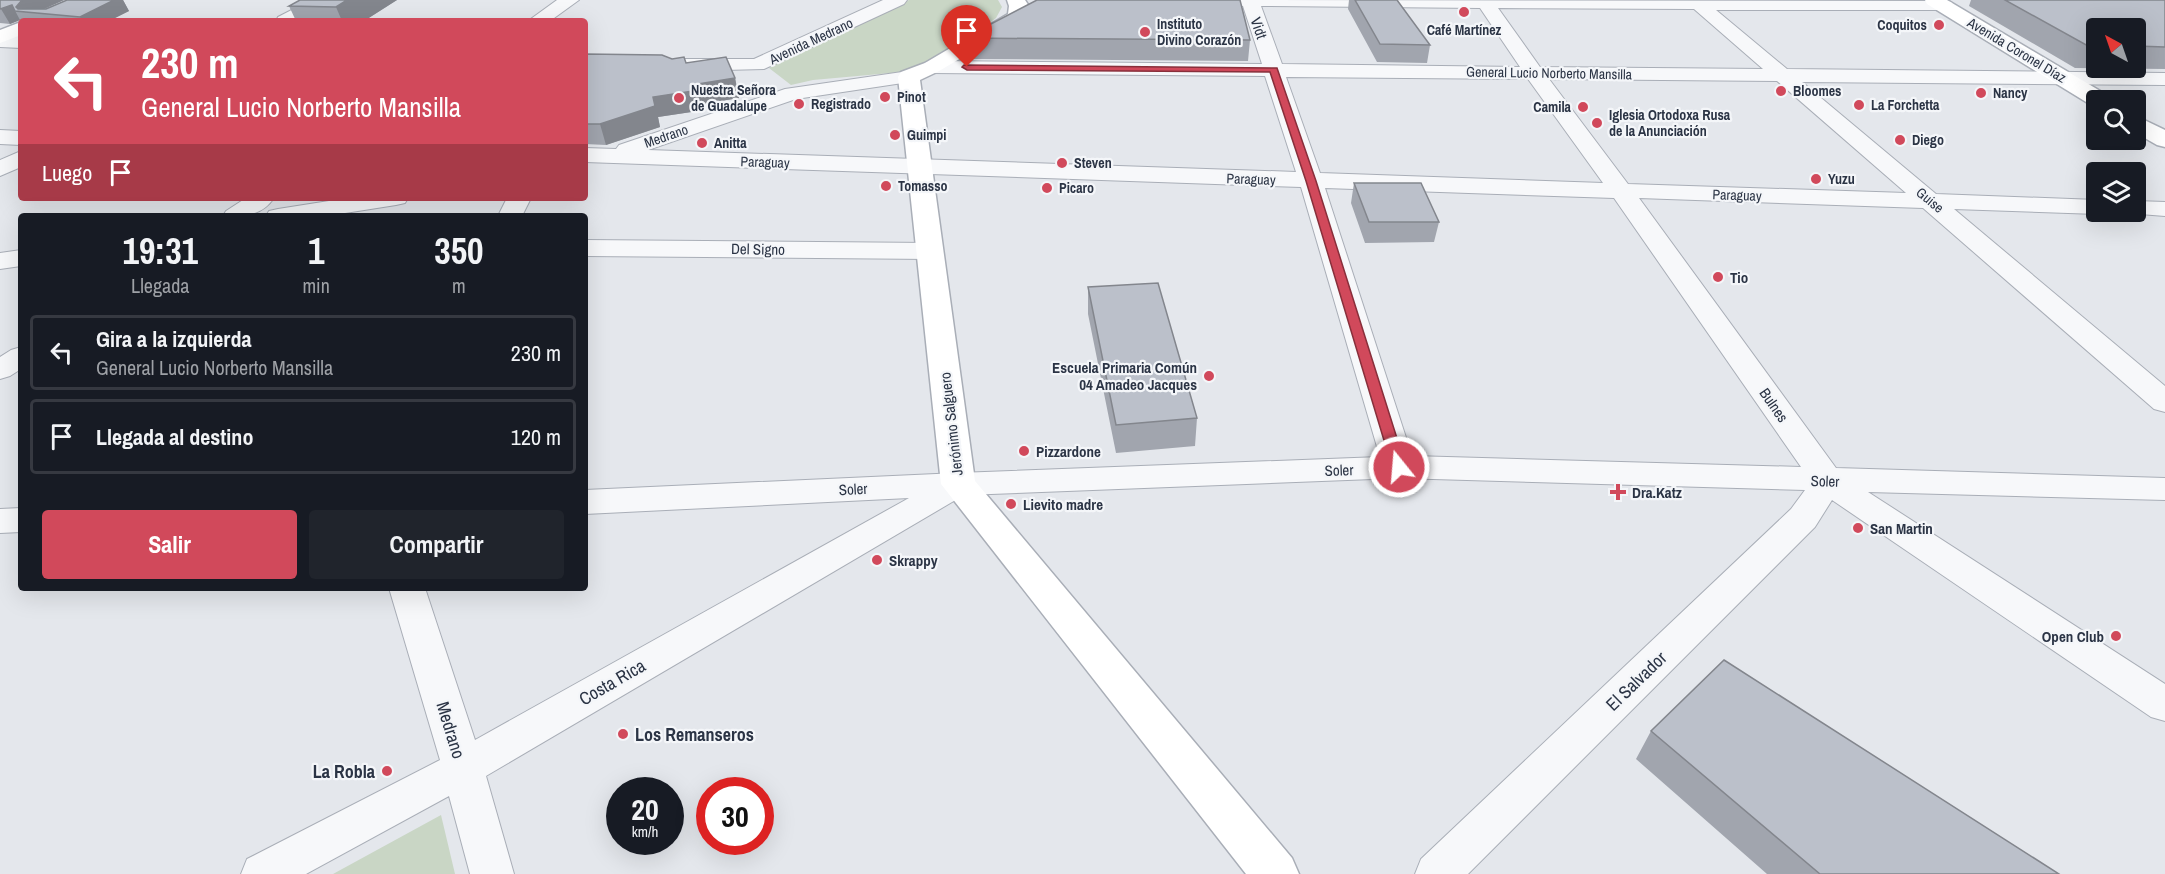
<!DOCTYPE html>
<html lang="es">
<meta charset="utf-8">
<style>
:root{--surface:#171b24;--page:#20242c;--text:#f1f3f6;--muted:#9ea1a6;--line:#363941;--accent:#d1495b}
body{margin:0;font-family:"Archivo Narrow",sans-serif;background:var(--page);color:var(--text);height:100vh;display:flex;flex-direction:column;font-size:22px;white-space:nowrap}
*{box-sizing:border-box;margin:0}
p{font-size:20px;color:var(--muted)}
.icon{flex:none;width:33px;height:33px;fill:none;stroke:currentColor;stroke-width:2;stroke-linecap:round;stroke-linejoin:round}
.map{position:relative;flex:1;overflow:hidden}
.details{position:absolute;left:18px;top:213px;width:570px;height:378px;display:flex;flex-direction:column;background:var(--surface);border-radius:6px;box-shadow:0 6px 24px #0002}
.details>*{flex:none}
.banner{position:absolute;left:18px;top:18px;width:570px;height:183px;border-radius:6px;box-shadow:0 6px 24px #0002;background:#d1495b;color:#fff;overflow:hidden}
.needle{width:39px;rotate:320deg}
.controls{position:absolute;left:2086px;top:18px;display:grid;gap:12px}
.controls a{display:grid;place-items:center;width:60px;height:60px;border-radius:6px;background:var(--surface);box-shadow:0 6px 24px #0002;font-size:30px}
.speed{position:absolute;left:606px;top:777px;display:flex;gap:12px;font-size:30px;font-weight:700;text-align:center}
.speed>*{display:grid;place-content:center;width:78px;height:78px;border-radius:50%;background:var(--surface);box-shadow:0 6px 24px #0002;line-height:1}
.speed small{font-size:15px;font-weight:400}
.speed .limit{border:9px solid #d22;background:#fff;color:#111}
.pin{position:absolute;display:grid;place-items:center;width:51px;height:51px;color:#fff;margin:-62px -26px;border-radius:50% 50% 50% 0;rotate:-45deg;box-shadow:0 0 6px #0007}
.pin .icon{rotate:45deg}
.me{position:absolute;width:66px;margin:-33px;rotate:343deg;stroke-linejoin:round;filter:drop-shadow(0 0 4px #0008)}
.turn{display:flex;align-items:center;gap:21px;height:126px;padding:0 24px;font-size:27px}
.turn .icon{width:78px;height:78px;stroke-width:2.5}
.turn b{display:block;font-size:42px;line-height:51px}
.then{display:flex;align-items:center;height:57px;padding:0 24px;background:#0003;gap:12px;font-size:22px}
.eta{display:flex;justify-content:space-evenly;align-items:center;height:102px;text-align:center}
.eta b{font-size:36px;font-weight:700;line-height:42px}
.cta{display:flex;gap:12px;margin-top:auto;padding:12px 24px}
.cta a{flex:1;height:69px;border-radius:6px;background:var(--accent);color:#fff;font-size:24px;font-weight:700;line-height:69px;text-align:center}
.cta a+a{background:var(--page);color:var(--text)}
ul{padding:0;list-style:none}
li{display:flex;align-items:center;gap:18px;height:75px;margin:0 12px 9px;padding:0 12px;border:3px solid var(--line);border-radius:6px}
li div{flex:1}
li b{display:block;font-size:22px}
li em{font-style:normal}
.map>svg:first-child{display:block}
.green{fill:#c9d6c5}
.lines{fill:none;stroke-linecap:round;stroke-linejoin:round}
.street-casing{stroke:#a9aeb7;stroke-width:2}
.secondary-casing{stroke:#a9aeb7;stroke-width:3}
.street{fill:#f7f8fa;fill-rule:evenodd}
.secondary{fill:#fff;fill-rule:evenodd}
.wall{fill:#a1a5ae;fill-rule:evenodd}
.shaded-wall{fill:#83868d}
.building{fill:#bbc0ca;stroke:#83868d;stroke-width:1.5}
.route{fill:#d1495b;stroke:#882f3b;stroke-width:1.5}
.poi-dot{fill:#d1495b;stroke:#f4f6f9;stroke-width:2}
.labels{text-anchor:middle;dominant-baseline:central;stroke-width:4.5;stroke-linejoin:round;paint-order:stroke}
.far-poi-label{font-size:14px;font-weight:bold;fill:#2b3445;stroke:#f4f6f9;text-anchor:start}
.far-street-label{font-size:14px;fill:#2b3445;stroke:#f4f6f9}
.street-label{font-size:15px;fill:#2b3445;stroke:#f4f6f9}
.poi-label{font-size:15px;font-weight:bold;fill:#2b3445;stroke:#f4f6f9;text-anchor:start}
.near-street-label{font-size:18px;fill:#2b3445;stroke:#f4f6f9}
.near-poi-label{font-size:18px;font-weight:bold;fill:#2b3445;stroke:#f4f6f9;text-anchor:start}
</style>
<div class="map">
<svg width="2165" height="874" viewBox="0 0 2165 874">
<rect width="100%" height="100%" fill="#e4e7ec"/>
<path class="green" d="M909 0H998L1002 7 996 18 988 24 918 67 902 72 813 80 791 85 769 68 802 50Z
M441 815 455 874H333Z"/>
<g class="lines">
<g class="street-casing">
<path id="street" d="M311 0H334L331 4 299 21H276L278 17Z
M557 0H579L550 21H528Z
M883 0H907L904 4 764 69 685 71 678 69 675 65 678 61 685 59H754Z
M1221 0 1945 1 1951 2 1954 6 1951 10H1716L1787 69 2165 73V85L1802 82 1936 194 2097 200V212H2106L2097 214 1954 209 2165 386V412L2154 409 1923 208 1639 198 1836 468 2165 478V500L1868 492 2165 684V721L2151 717 1832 500 1815 527 1468 874H1415L1421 859 1791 509 1805 490 1399 478 964 495 486 776 514 874H470L449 796 306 874H241L247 859 440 760 389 588H425L475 740 909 498 585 514V490L958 473 1380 457 1301 187 585 162V148L616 149 619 145 785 89 909 71 916 73 919 77 916 81 796 99 648 150 1296 172 1265 76 932 73 925 71 922 67 925 63 932 61 1262 64 1243 6 1224 4ZM1261 6 1480 8 1520 67 1282 64ZM1498 8 1694 9 1763 69 1540 67ZM1286 77 1528 79 1603 183 1320 173ZM1549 79 1777 81 1906 193 1628 184ZM1325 188 1614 198 1801 467 1412 456Z
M0 35 21 36V48L0 47Z
M0 130 21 131V145L0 144Z
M21 151V167L0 176V160Z
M246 198H274C261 217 243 216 223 216L226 211Z
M348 198H408L405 203 396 205 326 216H266L269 211 278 209Z
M507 198H531L522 216H498Z
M2136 201 2165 202V216L2127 213 2126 212H2136Z
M585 240 930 243 939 246 943 251 939 256 930 259 585 256Z
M21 250V266L0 269V253Z
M21 347V369L10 376 0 379V357L11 350Z
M21 508V532L0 533V509Z"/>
</g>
<g class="secondary-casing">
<path id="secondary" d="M1007 0H1025L1029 6 1024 21 939 71 920 80 975 481 1292 858 1299 874H1246L941 484 898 77 901 72 925 63 1008 14 1009 6Z
M1925 0H1947L2107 95 2110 100H2097V106L2091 105 1927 4Z
M21 22V35L0 43V30Z
M2136 116 2165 130V147L2157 145 2136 133Z"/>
</g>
<use href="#street" class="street"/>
<use href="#secondary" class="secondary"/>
</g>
<path class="wall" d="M0 0H64L44 9 67 0H123L129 11 109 21H21L20 20 10 24 0 23Z
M300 0H397L364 21H296L289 6Z
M1349 0H1397L1430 45 1427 63 1377 62 1348 9Z
M1971 0H2165V69L2075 68 1969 6ZM2097 28H2136V68H2097Z
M964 38 1250 40 1248 61 966 59Z
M585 54 672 59 686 63 735 78 739 98 696 105 698 111 658 117 660 127 606 145 585 144Z
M1354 183 1439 222 1434 242 1365 243 1351 203Z
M1088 287 1197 418 1195 446 1116 453 1088 314Z
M1651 731 2059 874H1767L1636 759Z"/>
<path class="shaded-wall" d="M22 0H64L35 13 19 11 16 7Z
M114 0H123L129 11 109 21H82L80 17Z
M347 0H397L364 21H342L336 7Z
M12 5 20 20 10 24 1 9Z
M735 78 739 98 696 105 698 111 658 117 660 127 606 145 600 124 653 97 691 85Z"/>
<path class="building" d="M0 0H22L16 7 18 9H46L67 0H114L80 17 15 11 12 5 0 9Z
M300 0H347L336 7 289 6Z
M1037 0H1240L1250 40 964 38Z
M1355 0H1397L1430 45 1380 44Z
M2005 0H2165V47L2136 46V28H2097V46H2088Z
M585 54 662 55 672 59 684 57 686 63 726 57 735 78 691 85 693 91 653 97 655 106 600 124H585Z
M1354 183H1421L1439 222H1369Z
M1158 283 1197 418 1116 425 1088 287Z
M1724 660 2059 874H1820L1651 731Z"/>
<path class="route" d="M964 65 1277 68 1316 181 1406 467 1404 471H1394L1392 467 1306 181 1270 72 967 70 962 67Z"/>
<g class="poi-dot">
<circle cx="1464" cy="12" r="6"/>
<circle cx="1939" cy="25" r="6"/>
<circle cx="1145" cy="32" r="6"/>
<circle cx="1781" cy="91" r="6"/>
<circle cx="1981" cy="93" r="6"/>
<circle cx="885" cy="97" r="6"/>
<circle cx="679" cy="98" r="6"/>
<circle cx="799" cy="104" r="6"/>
<circle cx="1859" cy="105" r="6"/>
<circle cx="1583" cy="107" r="6"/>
<circle cx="1597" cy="123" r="6"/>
<circle cx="895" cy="135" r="6"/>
<circle cx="1900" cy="140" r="6"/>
<circle cx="702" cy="143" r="6"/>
<circle cx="1062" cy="163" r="6"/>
<circle cx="1816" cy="179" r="6"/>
<circle cx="886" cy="186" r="6"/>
<circle cx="1047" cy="188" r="6"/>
<circle cx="1718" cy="277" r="6"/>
<circle cx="1209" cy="376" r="6"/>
<circle cx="1024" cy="451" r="6"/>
<path d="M1615 483h6v6h6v6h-6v6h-6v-6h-6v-6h6z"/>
<circle cx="1011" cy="504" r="6"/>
<circle cx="1858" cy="528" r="6"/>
<circle cx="877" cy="560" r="6"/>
<circle cx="2116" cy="636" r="6"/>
<circle cx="623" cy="734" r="6"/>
<circle cx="387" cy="771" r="6"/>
</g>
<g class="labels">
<g class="far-poi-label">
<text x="1157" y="24">Instituto<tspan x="1157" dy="16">Divino Corazón</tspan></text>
<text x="1927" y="25" text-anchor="end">Coquitos</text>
<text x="1464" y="30" text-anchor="middle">Café Martínez</text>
<text x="691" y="90">Nuestra Señora<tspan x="691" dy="16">de Guadalupe</tspan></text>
<text x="1793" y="91">Bloomes</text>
<text x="1993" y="93">Nancy</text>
<text x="897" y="97">Pinot</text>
<text x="811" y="104">Registrado</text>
<text x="1871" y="105">La Forchetta</text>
<text x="1571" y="107" text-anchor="end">Camila</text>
<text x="1609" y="115">Iglesia Ortodoxa Rusa<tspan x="1609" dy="16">de la Anunciación</tspan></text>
<text x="907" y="135">Guimpi</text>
<text x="1912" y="140">Diego</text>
<text x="714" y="143">Anitta</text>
<text x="1074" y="163">Steven</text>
<text x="1828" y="179">Yuzu</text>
<text x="898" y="186">Tomasso</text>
<text x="1059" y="188">Picaro</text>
</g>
<g class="far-street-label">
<text transform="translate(811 41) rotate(-25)">Avenida Medrano</text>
<text transform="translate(2017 50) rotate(31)">Avenida Coronel Díaz</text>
<text transform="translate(1549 73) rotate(1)">General Lucio Norberto Mansilla</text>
<text transform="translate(666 136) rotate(-19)">Medrano</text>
<text transform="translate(765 162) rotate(2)">Paraguay</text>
<text transform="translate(1251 179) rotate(2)">Paraguay</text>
<text transform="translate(1737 195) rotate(2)">Paraguay</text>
<text transform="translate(1930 200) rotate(40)">Guise</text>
</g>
<g class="street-label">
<text transform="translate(1259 28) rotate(71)">Vidt</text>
<text transform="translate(758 249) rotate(1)">Del Signo</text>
<text transform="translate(1774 405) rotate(55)">Bulnes</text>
<text transform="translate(951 424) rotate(-97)">Jerónimo Salguero</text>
<text transform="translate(1339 470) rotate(-2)">Soler</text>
<text transform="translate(1825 481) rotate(2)">Soler</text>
<text transform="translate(853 489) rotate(-3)">Soler</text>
</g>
<g class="poi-label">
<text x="1730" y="277">Tio</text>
<text x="1197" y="367" text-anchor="end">Escuela Primaria Común<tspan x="1197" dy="17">04 Amadeo Jacques</tspan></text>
<text x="1036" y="451">Pizzardone</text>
<text x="1632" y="492">Dra.Katz</text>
<text x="1023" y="504">Lievito madre</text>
<text x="1870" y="528">San Martin</text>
<text x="889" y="560">Skrappy</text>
<text x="2104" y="636" text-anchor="end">Open Club</text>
</g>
<g class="near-street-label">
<text transform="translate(1636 681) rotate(-44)">El Salvador</text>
<text transform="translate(612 682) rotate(-30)">Costa Rica</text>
<text transform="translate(451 730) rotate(73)">Medrano</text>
</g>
<g class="near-poi-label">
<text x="635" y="734">Los Remanseros</text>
<text x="375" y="771" text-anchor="end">La Robla</text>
</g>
</g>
</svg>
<div class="controls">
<a><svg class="needle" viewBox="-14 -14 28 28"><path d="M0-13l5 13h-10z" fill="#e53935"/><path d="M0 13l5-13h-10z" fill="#9ea1a6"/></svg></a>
<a><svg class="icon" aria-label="search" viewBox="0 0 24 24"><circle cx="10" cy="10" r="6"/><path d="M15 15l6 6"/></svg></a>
<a><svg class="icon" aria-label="layers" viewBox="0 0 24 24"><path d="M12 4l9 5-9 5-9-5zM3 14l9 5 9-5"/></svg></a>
</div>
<div class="speed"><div>20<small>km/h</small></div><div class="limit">30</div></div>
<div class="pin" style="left:967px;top:67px;background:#d93025"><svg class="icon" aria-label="arrive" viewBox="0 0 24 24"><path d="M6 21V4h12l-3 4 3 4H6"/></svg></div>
<svg class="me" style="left:1399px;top:467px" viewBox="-20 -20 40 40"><circle r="17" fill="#d1495b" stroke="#fff" stroke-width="3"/><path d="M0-11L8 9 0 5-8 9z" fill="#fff"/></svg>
<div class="banner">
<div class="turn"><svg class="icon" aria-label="left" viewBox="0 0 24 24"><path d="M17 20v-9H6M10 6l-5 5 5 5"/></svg><div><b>230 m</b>General Lucio Norberto Mansilla</div></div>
<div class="then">Luego<svg class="icon" aria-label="arrive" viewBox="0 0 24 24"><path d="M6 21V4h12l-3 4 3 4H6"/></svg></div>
</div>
<section class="details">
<div class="eta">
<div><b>19:31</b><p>Llegada</p></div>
<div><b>1</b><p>min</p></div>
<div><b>350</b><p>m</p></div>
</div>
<ul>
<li><svg class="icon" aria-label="left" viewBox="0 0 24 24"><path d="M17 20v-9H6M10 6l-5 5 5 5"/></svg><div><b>Gira a la izquierda</b><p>General Lucio Norberto Mansilla</p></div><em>230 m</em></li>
<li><svg class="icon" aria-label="arrive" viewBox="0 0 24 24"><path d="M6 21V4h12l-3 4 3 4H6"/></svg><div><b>Llegada al destino</b></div><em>120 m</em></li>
</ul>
<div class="cta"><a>Salir</a><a>Compartir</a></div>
</section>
</div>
